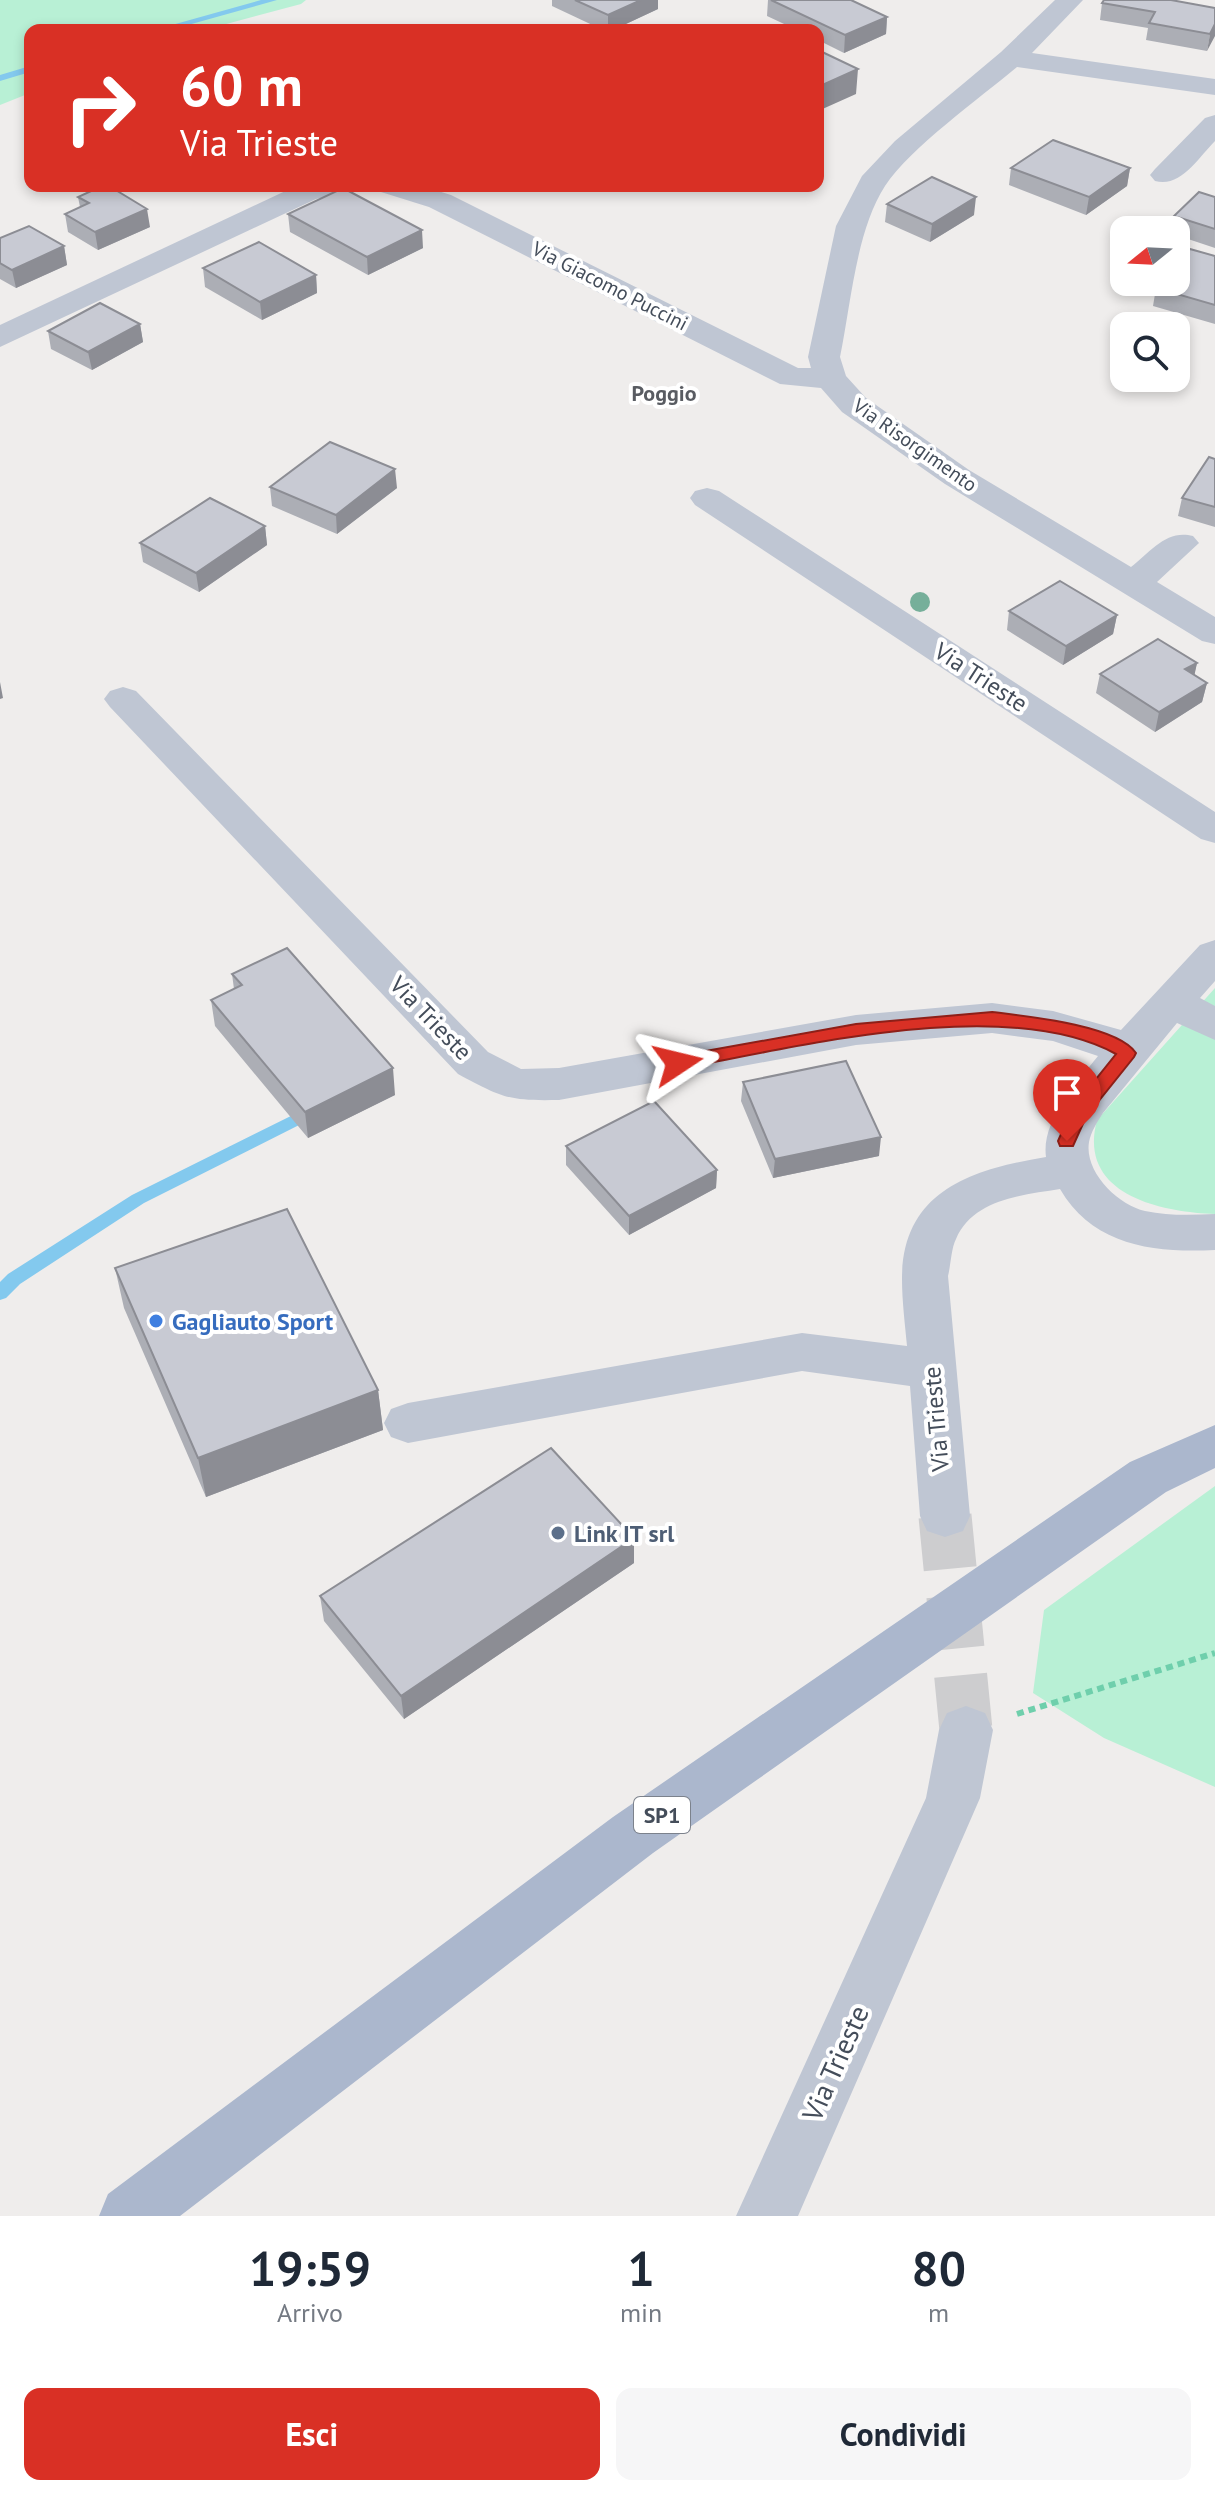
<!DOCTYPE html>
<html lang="it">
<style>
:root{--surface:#fff;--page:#f6f6f7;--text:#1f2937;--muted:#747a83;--accent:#d93025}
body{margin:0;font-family:"PT Sans",sans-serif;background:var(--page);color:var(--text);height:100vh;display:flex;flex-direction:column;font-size:30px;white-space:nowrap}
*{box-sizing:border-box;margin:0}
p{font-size:26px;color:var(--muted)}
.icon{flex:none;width:44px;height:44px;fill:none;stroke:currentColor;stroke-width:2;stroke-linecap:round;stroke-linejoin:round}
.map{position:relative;height:2216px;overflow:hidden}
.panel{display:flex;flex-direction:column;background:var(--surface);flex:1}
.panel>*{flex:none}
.hud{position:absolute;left:24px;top:24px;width:800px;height:168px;border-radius:16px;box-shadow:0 4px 12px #0003;background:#d93025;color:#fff;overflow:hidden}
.needle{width:52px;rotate:252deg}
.fabs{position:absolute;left:1110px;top:216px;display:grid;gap:16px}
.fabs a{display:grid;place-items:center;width:80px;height:80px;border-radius:16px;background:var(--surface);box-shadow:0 4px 12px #0003;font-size:40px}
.pin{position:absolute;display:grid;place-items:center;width:68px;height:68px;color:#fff;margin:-82px -34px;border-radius:50% 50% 50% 0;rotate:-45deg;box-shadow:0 0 8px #0007}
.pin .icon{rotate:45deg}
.me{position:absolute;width:88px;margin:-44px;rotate:80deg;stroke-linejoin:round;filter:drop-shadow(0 0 6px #0008)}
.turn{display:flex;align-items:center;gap:28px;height:168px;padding:0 24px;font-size:36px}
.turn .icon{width:104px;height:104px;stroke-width:2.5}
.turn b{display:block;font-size:56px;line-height:68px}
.eta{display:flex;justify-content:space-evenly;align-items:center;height:136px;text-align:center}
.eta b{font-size:48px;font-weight:800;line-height:56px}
.action{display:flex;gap:16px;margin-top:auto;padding:16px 24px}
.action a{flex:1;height:92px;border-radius:16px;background:var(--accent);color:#fff;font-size:32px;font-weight:800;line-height:92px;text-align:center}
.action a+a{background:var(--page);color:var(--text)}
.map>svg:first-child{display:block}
.green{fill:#b8f0d5}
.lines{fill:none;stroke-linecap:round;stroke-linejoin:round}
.stream{fill:#83c9ee;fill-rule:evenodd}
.minor-tunnel{stroke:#cdcdcf;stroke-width:53;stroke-dasharray:53 27;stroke-linecap:butt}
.path{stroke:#6fcfac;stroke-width:6;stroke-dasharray:7 5;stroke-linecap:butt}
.minor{fill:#bfc6d3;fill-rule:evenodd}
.major{fill:#abb7cd;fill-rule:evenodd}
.tree{fill:#76af9a}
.wall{fill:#acaeb5}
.shaded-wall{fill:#8c8d94}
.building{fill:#c8cad3;stroke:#8c8d94;stroke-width:2}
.route{fill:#d93025;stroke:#8d1f18;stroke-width:2}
.shop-dot{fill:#3f7fe0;stroke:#fff;stroke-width:3}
.service-dot{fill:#5c6f8a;stroke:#fff;stroke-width:3}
.labels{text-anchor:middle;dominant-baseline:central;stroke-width:8;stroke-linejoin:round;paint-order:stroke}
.far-street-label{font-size:20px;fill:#444d5a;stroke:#fff}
.far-neighbourhood-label{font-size:22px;font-weight:bold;fill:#595c62;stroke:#fff}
.shield{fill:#fff;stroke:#7c828c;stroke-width:2}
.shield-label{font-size:22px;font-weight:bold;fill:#444d5a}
.street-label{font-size:24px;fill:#444d5a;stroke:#fff}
.shop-label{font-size:24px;font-weight:bold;fill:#366cbe;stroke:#fff;text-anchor:start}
.service-label{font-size:24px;font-weight:bold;fill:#4e5e75;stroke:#fff;text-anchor:start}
.near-street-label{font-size:28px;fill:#444d5a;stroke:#fff}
</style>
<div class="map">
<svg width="1215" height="2216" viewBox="0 0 1215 2216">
<rect width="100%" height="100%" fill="#efedec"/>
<path class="green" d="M0 0H306L301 4 204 30H30V93L0 105Z
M1215 988V1214C1159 1212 1077 1194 1097 1120Z
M1215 1486V1787L1104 1738 1033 1693 1044 1610Z"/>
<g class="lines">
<path class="stream" d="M261 0H277L170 30H154Z
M30 66V72L0 81V75Z
M307 1108 313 1110 315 1114 313 1118 144 1203 20 1284 6 1298 0 1300V1282L8 1274 132 1195Z"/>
<path class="minor-tunnel" d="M945 1516 966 1730"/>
<path class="path" d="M1017 1714 1215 1653"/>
<path class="minor" d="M1055 0H1083L1032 53 1215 79V95L1017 67C980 98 910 148 885 186 856 231 851 304 840 357L846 376 866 398 969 470 1131 567C1151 551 1167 529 1193 536L1199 543 1157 582 1215 617V644L1202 641 945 484 842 412 821 388 780 384 429 207 381 192 376 186H422L451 195 798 368H811L808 357 836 226 862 176 895 141 1001 52Z
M1215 115V141C1198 158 1181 188 1155 181L1150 175 1155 169 1205 118Z
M296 186H352L347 192 316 199 0 347V325Z
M707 488 719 491 1215 812V843L1201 839 695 505 690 498 695 491Z
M123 687 136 691 488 1052 521 1069 559 1068 856 1015 992 1003 1053 1011 1121 1030 1200 945 1215 940V981L1200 998 1215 1006V1040L1177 1023 1103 1113C1097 1122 1091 1132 1089 1142 1084 1172 1118 1205 1145 1211 1168 1216 1192 1215 1215 1214V1250C1154 1253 1093 1246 1060 1189 1023 1195 973 1199 956 1239 951 1249 951 1264 948 1276L970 1516 963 1531 945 1537 927 1531 920 1516 910 1386 802 1371 408 1443 391 1437 384 1423 391 1409 408 1403 802 1333 907 1346C905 1324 902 1301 902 1279 902 1190 973 1169 1046 1157 1041 1121 1077 1082 1098 1056L1053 1041 992 1033 856 1045 559 1100C508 1101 503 1098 458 1074L110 707 104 699 110 691Z
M966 1706 985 1713 993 1730 980 1798 798 2216H736L926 1798 939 1730 947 1713Z"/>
<path class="major" d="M1215 1425V1468L1166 1492 653 1853 180 2216H99L108 2194 613 1817 1130 1462Z"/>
</g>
<circle class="tree" cx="920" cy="602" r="10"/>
<path class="wall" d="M552 0H658V9L613 30H603L552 6Z
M768 0H851L887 17 886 34 844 53 818 40V30H797L767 16Z
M1102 3 1215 8 1207 51 1146 40 1148 28 1100 20Z
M1011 168H1130L1127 186 1086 215 1009 185Z
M78 197 150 227 98 250 68 232 65 214 80 207Z
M1215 197V248L1176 235V230H1172L1174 216Z
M887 204 974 215 930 242 885 222Z
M288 214 423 248 368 275 290 232Z
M0 238 64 246 67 265 16 288 0 279Z
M1215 256V324L1153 306 1156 288Z
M203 268 316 275 317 293 262 320 205 287Z
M140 324 143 342 92 370 51 349 48 331Z
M1215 459V527L1178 516 1182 498Z
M270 487 397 488 337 534 272 506Z
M265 526 267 545 199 592 143 562 140 543Z
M1009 611 1117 615 1113 634 1063 665 1007 630Z
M1197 663 1194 675 1207 683 1202 702 1155 732 1096 693 1100 674Z
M232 974 395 1095 308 1138 215 1026 211 1000 234 989Z
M743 1082 879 1156 773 1178 741 1101Z
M566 1146 717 1170 716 1188 629 1235 566 1165Z
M115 1268 378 1390 383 1430 206 1497 124 1308Z
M634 1563 404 1719 324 1621 320 1596Z"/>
<path class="shaded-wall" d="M641 0H658V9L613 30H608V15Z
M887 17 886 34 844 53 845 35Z
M1215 24V36L1207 51 1210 34Z
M858 69 856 94 818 111V87Z
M1130 168 1127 186 1086 215 1089 197Z
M976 197 974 215 930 242 932 224Z
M147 209 150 227 98 250 95 232Z
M422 230 423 248 368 275 367 257Z
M64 246 67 265 16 288 12 270Z
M316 275 317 293 262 320 260 302Z
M140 324 143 342 92 370 88 352Z
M395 469 397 488 337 534 336 515Z
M265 526 267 545 199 592 196 573Z
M1117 615 1113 634 1063 665 1066 646Z
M1197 663 1193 682 1185 669Z
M0 682 3 698 0 699Z
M1207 683 1202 702 1155 732 1159 712Z
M393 1068 395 1095 308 1138 305 1112Z
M881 1137 879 1156 773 1178 775 1159Z
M717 1170 716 1188 629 1235V1216Z
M378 1390 383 1430 206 1497 198 1458Z
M634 1538V1563L404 1719 401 1696Z"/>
<path class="building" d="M575 0H641L608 15Z
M771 0H851L887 17 845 35Z
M1104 0H1171L1215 8V24L1210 34 1149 23 1155 12 1102 3Z
M818 50 858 69 818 87Z
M1053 140 1130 168 1089 197 1011 168Z
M932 177 976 197 932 224 887 204Z
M102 186H109L147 209 95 232 65 214 89 203 78 197Z
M343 188 422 230 367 257 288 214Z
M1199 192 1215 197V229L1174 216Z
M29 226 64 246 12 270 0 263V238Z
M259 242 316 275 260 302 203 268Z
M1190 249 1215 256V305L1156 288 1161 282H1176V265Z
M100 303 140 324 88 352 48 331Z
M330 442 395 469 336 515 270 487Z
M1209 457 1215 459V507L1182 498Z
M210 498 265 526 196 573 140 543Z
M1060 581 1117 615 1066 646 1009 611Z
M1158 639 1197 663 1185 669 1207 683 1159 712 1100 674Z
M287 948 393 1068 305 1112 211 1000 242 985 232 974Z
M846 1061 881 1137 775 1159 743 1082Z
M654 1101 717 1170 629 1216 566 1146Z
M287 1209 378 1390 198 1458 115 1268Z
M551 1448 634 1538 401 1696 320 1596Z"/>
<path class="route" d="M992 1012C1025 1016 1117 1025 1136 1053L1134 1057 1086 1117 1073 1146H1060L1058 1141 1072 1109 1116 1054C1006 994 797 1047 678 1069L669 1063 678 1056 856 1024Z"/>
<circle class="shop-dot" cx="156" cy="1321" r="8"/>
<circle class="service-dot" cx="558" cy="1533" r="8"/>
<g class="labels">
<g class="far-street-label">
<text transform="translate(610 286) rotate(27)">Via Giacomo Puccini</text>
<text transform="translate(915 445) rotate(35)">Via Risorgimento</text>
</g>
<g class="far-neighbourhood-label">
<text x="664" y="393">Poggio</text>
</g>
<rect class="shield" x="634" y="1797" width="56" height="36" rx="6"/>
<g class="shield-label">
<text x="662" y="1815">SP1</text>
</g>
<g class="street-label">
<text transform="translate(981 677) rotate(33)">Via Trieste</text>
<text transform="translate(431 1018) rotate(46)">Via Trieste</text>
<text transform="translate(936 1419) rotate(-95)">Via Trieste</text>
</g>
<g class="shop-label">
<text x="172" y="1321">Gagliauto Sport</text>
</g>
<g class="service-label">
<text x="574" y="1533">Link IT srl</text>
</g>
<g class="near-street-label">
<text transform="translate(835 2063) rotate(-66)">Via Trieste</text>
</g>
</g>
</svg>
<div class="fabs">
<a><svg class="needle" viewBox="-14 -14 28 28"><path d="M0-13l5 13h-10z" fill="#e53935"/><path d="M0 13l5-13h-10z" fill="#747a83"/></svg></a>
<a><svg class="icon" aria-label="search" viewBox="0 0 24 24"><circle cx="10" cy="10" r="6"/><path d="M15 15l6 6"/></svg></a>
</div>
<div class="pin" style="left:1067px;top:1141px;background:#d93025"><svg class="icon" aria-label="arrive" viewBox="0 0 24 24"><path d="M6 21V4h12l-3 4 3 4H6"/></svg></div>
<svg class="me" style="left:678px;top:1063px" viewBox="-20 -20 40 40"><path d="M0-17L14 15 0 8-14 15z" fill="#d93025" stroke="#fff" stroke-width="4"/></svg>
<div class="hud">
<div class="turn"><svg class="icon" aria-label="right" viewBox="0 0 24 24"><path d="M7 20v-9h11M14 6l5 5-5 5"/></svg><div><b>60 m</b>Via Trieste</div></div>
</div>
</div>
<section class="panel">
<div class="eta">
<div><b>19:59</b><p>Arrivo</p></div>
<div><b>1</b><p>min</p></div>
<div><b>80</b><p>m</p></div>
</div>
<div class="action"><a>Esci</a><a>Condividi</a></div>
</section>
